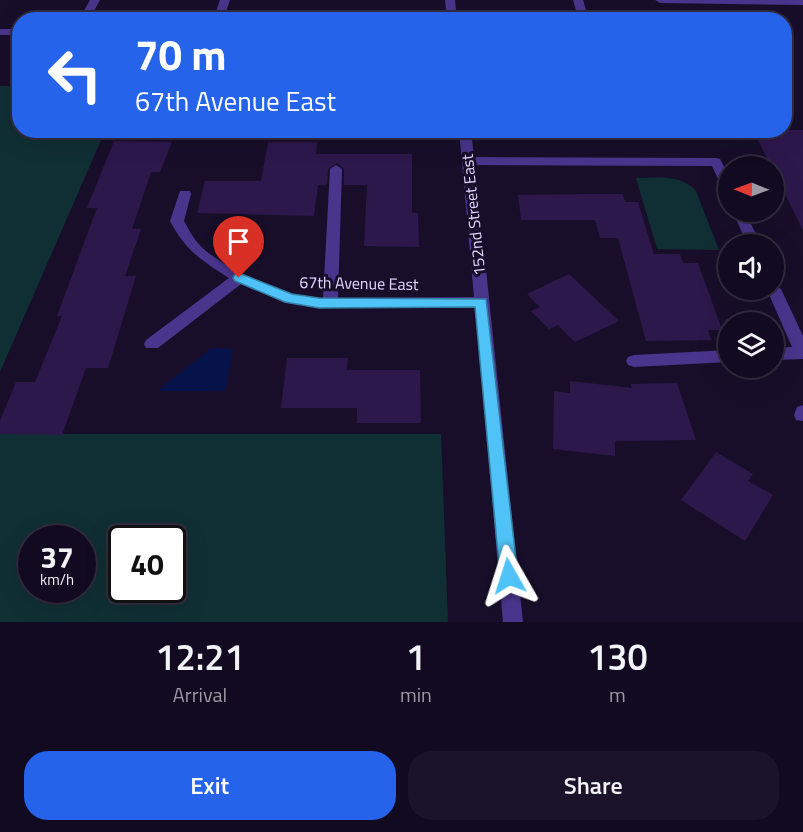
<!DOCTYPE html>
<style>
:root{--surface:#120a20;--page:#1b1329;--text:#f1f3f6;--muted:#9c9aa5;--line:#312b3e;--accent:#2563eb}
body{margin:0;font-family:"Titillium Web",sans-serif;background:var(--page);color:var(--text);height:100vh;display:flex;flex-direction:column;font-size:22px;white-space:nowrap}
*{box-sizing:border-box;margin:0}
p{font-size:20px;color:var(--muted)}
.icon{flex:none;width:33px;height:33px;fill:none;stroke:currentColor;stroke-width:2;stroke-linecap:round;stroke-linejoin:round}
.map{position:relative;height:622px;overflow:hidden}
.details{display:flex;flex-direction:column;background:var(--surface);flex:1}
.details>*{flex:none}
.hud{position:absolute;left:12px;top:12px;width:780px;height:126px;border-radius:24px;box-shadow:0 6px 24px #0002,0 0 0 2px var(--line);background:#2563eb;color:#fff;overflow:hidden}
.needle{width:39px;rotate:271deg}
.controls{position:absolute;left:718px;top:156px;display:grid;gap:12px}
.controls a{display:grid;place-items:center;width:66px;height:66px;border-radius:50%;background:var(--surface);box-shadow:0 6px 24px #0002,0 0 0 2px var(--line);font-size:30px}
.speed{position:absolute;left:18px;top:525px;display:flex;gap:12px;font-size:30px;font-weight:700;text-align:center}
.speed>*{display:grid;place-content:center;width:78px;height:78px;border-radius:50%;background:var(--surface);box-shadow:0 6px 24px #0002,0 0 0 2px var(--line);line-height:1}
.speed small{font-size:15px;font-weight:400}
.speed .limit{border:3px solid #111;border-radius:9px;background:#fff;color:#111}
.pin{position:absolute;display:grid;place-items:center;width:51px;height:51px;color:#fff;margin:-62px -26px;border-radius:50% 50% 50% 0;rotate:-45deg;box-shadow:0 0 6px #0007}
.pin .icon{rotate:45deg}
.me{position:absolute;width:66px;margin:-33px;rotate:354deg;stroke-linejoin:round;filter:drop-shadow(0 0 4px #0008)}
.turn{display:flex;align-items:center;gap:21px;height:126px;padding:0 24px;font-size:27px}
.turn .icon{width:78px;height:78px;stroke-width:2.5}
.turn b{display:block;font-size:42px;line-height:51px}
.eta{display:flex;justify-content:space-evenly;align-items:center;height:102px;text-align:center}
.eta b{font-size:36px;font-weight:600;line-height:42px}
.action{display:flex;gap:12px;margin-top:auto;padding:12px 24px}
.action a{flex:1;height:69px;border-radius:24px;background:var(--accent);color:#fff;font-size:24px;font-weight:600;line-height:69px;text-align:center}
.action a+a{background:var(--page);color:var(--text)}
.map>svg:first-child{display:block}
.green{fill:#102f34;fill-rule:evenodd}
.water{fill:#06124a}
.building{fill:#2d184c}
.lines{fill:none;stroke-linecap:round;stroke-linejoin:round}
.minor{fill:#49358c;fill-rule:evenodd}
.route{fill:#4fc3f7;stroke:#337fa1;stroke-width:1.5}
.labels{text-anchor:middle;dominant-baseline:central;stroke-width:6;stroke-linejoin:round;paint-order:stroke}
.street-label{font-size:16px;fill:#e3d6ff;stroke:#180e2a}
</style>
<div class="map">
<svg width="803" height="622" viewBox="0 0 803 622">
<rect width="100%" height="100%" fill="#180e2a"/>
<path class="green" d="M0 86H19L20 130 105 131 0 372Z
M636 178C657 178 681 174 696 191L719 250 657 249Z
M0 434H441L448 622H0ZM32 538H82V590H32ZM122 538H172V590H122Z"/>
<path class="water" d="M212 348 233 349 226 388 222 391H157Z"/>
<path class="building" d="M753 130H803V230L774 172V166H771Z
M114 141 172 142 160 172H151L132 229H141L125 276H136L108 368H86L62 435 0 434V421L16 382H35L62 316H57L97 208H87Z
M268 142H317L316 154H412V213H418L419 247 364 246 367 185H344V169L337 163 328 169 327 185H318L314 216 197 213 205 181H261Z
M588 194H623L625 202H638L654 254H680L683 263H698L722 330H708L711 340 646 341 618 238H600L595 220H521L518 195Z
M569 274 619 321 575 342 558 325 549 329 531 311 540 307 527 294Z
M287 358H348L347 370H420L421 423H357V408H281Z
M570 381 632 388 631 384 677 383 696 440 615 441V456L553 449 554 391 570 393Z
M716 452 753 474 748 481 773 495 745 541 681 500Z"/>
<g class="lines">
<path class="minor" d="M90 0H100L89 20H79Z
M220 0H230L223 20H213Z
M445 0H455L457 20H447Z
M573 0H583L589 20H579Z
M655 0H803V5L660 3Z
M0 29H20V35H0Z
M459 130H471L474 157 716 158 720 159 729 176V193L723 189 712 166 475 165 523 622H503L475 307 319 308 285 303 241 284 158 348H146L144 344 146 340 229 278C201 260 186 251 170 221L180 191H190L191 194 184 221C190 232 196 243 206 251 237 275 283 297 323 298L330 169 336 165 342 169 338 298 474 297Z
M733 212H745L761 244H747Z
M774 284 781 289 803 336V359L774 360V348L792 347 767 290H774Z
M729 350V362L634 367 628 365 626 361 628 357 634 355Z
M803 405V421L796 420 794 415 797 407Z"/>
</g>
<path class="route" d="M239 273 292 294 319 298 486 299 518 576 515 582 509 585 503 582 500 576 475 307 319 308 285 302 235 281 233 278 235 274Z"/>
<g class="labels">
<g class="street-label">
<text transform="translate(473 215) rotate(-96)">152nd Street East</text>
<text transform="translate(359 283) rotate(1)">67th Avenue East</text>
</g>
</g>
</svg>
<div class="controls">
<a><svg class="needle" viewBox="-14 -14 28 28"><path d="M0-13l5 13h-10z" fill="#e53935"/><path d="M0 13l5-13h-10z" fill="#9c9aa5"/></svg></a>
<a><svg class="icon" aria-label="sound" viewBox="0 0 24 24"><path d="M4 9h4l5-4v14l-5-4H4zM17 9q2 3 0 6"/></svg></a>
<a><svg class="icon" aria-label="layers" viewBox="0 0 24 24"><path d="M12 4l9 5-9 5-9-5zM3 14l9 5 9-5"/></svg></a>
</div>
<div class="speed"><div>37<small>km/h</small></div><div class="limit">40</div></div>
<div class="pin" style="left:239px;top:278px;background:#d93025"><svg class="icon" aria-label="arrive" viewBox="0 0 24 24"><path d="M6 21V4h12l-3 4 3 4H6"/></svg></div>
<svg class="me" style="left:509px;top:576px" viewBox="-20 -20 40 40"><path d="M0-17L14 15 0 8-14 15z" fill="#4fc3f7" stroke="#fff" stroke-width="4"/></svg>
<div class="hud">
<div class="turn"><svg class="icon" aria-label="left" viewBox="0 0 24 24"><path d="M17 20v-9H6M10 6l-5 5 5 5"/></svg><div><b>70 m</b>67th Avenue East</div></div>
</div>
</div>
<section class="details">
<div class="eta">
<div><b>12:21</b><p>Arrival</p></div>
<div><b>1</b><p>min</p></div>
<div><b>130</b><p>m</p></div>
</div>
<div class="action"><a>Exit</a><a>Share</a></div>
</section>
